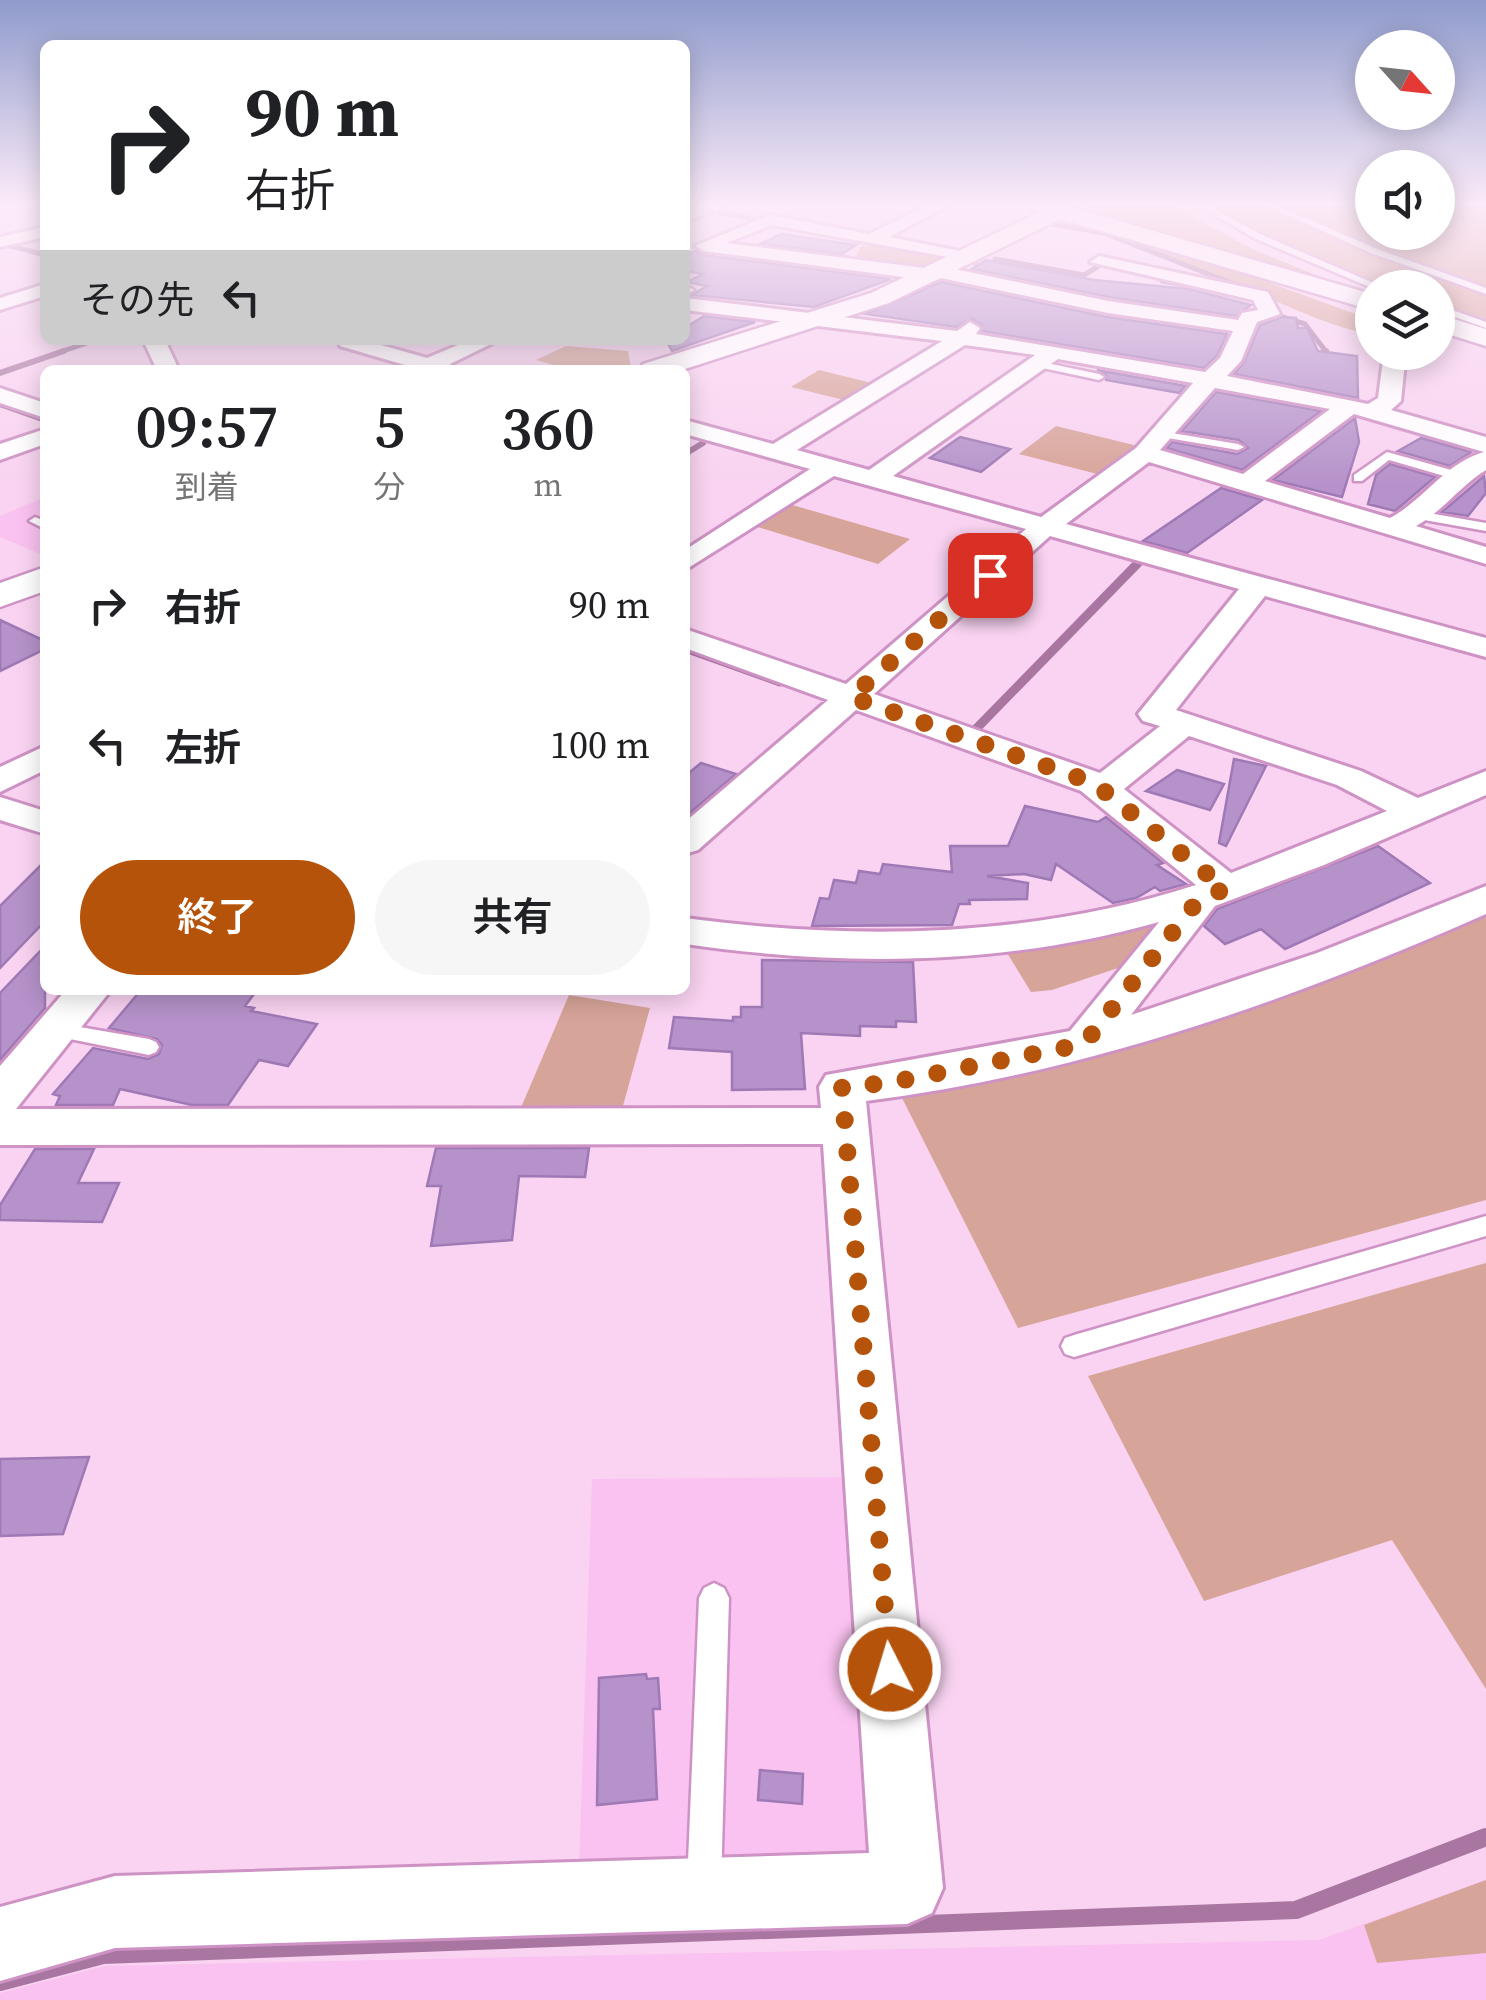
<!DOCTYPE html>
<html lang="ja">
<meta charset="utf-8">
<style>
:root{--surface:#fff;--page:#f6f6f6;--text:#202124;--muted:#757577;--accent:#b45309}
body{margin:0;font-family:"Source Serif 4","Noto Sans JP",serif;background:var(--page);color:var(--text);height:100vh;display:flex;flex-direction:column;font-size:38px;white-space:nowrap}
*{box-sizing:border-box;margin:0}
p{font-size:32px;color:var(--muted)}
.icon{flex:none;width:55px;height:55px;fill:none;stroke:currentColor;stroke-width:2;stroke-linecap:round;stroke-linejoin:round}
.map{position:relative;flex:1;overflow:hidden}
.drawer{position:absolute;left:40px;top:365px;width:650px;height:630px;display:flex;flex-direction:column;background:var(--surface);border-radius:15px;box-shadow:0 5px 25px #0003}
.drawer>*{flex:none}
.hud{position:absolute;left:40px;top:40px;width:650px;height:305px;border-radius:15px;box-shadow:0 5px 25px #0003;background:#fff;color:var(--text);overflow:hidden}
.needle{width:65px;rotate:117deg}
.controls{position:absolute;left:1355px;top:30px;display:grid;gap:20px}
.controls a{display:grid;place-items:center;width:100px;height:100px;border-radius:50%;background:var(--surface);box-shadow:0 5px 25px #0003;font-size:50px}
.pin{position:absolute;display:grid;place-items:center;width:85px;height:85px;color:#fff;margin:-42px;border-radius:20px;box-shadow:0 5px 15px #0006}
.me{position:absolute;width:110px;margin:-55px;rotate:355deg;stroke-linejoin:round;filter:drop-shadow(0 0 8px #0008)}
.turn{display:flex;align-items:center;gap:35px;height:210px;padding:0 40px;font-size:45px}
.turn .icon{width:130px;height:130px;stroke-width:2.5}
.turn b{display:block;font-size:70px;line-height:85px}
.then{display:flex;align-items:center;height:95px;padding:0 40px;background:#0003;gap:20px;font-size:38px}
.eta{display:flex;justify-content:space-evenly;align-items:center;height:170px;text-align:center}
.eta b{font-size:60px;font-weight:600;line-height:70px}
.button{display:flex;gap:20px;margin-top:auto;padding:20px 40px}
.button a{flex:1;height:115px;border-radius:60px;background:var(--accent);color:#fff;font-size:40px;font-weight:600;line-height:115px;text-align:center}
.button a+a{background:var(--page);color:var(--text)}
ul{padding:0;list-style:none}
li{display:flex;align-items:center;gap:30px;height:140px;padding:0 40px}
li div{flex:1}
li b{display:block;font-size:38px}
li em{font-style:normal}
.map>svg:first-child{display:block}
.built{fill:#fac2f0}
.green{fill:#d7a499}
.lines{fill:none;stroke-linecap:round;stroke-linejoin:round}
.stream-far3{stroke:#a976a1;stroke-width:5}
.stream-far2{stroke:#a976a1;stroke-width:6}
.stream-far1{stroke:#a976a1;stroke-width:9}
.stream{stroke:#a976a1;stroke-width:18}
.building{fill:#b592ca;stroke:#9f79b5;stroke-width:2.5}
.lane-casing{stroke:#ce92c4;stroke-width:5}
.street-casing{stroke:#ce92c4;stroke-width:6}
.secondary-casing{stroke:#ce92c4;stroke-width:5}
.lane{fill:#fff;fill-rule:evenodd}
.street{fill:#fff;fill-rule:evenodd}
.secondary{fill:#fff;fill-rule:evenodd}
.route{stroke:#b45309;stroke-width:18;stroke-dasharray:0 32.4}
</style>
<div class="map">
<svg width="1486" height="2000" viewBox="0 0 1486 2000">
<rect width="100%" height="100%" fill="#f9d3f1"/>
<path class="built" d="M45 497V556L0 537V516Z
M855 1477 873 1861 579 1870 592 1479Z
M1486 1880V2000H0V1993L105 1966 1319 1940Z"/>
<path class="green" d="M1086 206H1173L1254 250 1331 281 1090 212Z
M1206 206H1372V232H1438V206H1486V323L1438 306V288L1386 287 1261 236Z
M1077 223 1240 272 1372 320V335C1320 324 1280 302 1232 282 1170 255 1115 235 1052 224Z
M875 243 951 258 921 272 854 264 860 247Z
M566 346 628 351 631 368 571 370 536 360Z
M819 370 880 385 852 402 791 387Z
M1056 426 1142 447 1105 476 1019 454Z
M782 502 910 539 878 564 748 524Z
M1177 912 1130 964 1052 990 1031 992 1004 948Z
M1486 913V1200L1018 1328 901 1096 1126 1047 1398 952Z
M569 995 650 1008 621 1113 517 1117Z
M1486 1263V1689L1392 1540 1204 1601 1088 1376Z
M1486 1880V1953L1377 1963 1364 1925Z"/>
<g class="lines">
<path class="stream-far3" d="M688 206 702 209
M711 211 759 220
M1052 224 1104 233 1254 292
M7 245 45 255
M995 259 1084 275 1102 264 1115 266
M1167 276 1162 281 1210 289
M1276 315 1305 324 1327 353
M57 353 96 340"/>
<path class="stream-far2" d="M1326 351 1329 398
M0 373 64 351
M0 404 45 420
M685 454 703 443"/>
<path class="stream-far1" d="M685 648 780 682
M974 731 1138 563"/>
<path class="stream" d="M0 1982 103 1955 1296 1910 1486 1837"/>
</g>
<path class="building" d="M781 234 856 245 842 254 760 244Z
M696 251 704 255 891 279 814 307 692 295 707 286 687 282 703 274 685 271V256Z
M986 260 1094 280 1189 289 1251 305 1236 316 1109 297 972 269Z
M941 282 1107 317 1227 334 1217 356 1204 368 982 331V325L972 319 956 327 866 314Z
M704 316 755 322 672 351 666 340H685V328Z
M1282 317 1296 318 1298 328H1307L1318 351 1357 356 1358 398 1234 374 1244 362 1260 325Z
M1097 370 1186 386 1179 393 1106 380V374Z
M1216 392 1321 411 1242 470 1167 448 1172 442 1237 454 1248 448 1239 440 1182 431Z
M1355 418 1359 442 1342 497 1273 480Z
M960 437 1010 449 981 472 930 458Z
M1421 438 1471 452 1450 466 1398 451Z
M1390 464 1435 477 1395 511 1368 504 1376 475Z
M1484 476 1486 493 1468 516 1442 512Z
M1221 488 1262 500 1187 553 1143 541Z
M0 620 45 641V649L0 671Z
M1234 759 1266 766 1226 846 1219 843Z
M701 763 736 774 685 817V776Z
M1177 770 1224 784 1210 810 1146 791Z
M1025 806 1098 822 1106 817 1163 863 1157 865 1186 884 1160 891 1155 887 1136 898 1113 903 1056 864 1051 880 1024 874 987 876 1028 883 1027 899 969 900 970 904H959L952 925 812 926 820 898 829 899 834 880 856 883 859 871 880 874 883 864 952 872 950 846H1008Z
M1378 846 1430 883 1285 949 1261 929 1225 944 1204 926 1217 909Z
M45 861V921L0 968V906Z
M45 946V1008L0 1060V993Z
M762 960 913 962 916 1022 896 1021V1027L860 1026V1036L801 1033 805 1089 732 1090V1052L669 1048 674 1017 733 1021V1017H741V1007H762Z
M141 990H257L245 1006 254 1008 251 1011 317 1024 288 1066 259 1060 228 1105H192L120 1089 113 1105H56L60 1096 53 1094 93 1048 148 1059 159 1054 162 1045 157 1039 109 1028Z
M436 1148H589L585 1177 519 1176 512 1240 431 1246 441 1186H427Z
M35 1149H94L78 1183H119L102 1222 0 1220V1205Z
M89 1457 63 1534 0 1536V1459Z
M646 1674 647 1679 658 1678 660 1709H653L657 1799 597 1805 599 1678Z
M760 1770 803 1774 802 1804 758 1800Z"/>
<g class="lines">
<g class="lane-casing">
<path id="lane" d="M1199 206H1209L1262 235 1385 288H1372L1256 239Z
M1267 206H1278L1377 249 1486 288V294L1371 253Z
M45 207V211H31L32 209Z
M685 288 689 287 694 290 685 295Z
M1438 305 1486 322V328L1438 311Z
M1037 361 1099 374 1104 377 1099 380 1033 366Z
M1160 431 1238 444 1244 447 1238 450 1156 436V432Z
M1387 452 1462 473 1464 476 1458 480 1389 460 1362 481H1354V475Z
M1417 511 1486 523V531L1413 518V512Z
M35 517 45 521V529L29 521Z
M57 1023 149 1039 156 1042 159 1047 156 1052 149 1055 50 1035 47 1030 50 1025Z
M1486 1216V1236L1074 1357 1065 1354 1061 1346 1065 1338 1074 1335Z
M714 1583 724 1588 729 1598 721 1886 716 1898 704 1903 692 1898 687 1886 699 1598 704 1588Z"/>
</g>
<g class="street-casing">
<path id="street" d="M701 206H726L685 222V211Z
M926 206H947L889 237 975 254V262L772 225 726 243 933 269 940 266 1108 301 1238 320 1242 313 1258 310 1253 300 1090 262 1099 256 1268 292 1280 314 1257 322 1241 361 1227 376 1368 404 1378 398 1384 352H1406L1401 401 1391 410 1486 437V470C1460 486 1443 511 1416 526L1486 547V564L1149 462 1066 524 1486 638V657L1265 596 1176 710 1361 771 1418 798 1486 771V795L1324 865 1215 906 1131 1015 1317 953 1486 886V914C1287 1002 1082 1074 866 1101L943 1888 932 1913 907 1924 115 1948 0 1981V1907L115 1876 869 1853 823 1144 0 1145V1066L66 990H111L16 1109 821 1108 819 1087 826 1075 1070 1031 1159 922C1004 966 844 967 685 944V918C856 941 1031 938 1196 885L1081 791 856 710 698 850 685 854V822L828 700 685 648V629L846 684 1026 529 834 476 685 570V550L810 469 685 434V420L773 444 942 341 685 310V298L957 331 970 322 980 328 976 334 1205 372 1220 358 1233 331 1108 313 941 278 934 281 704 251 695 246 770 215 869 234ZM965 345 1035 355 869 470 797 450ZM1058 359 1193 383 1136 448 1041 517 893 476ZM1215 388 1330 409 1243 474 1160 450ZM1354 414 1477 450 1484 452C1445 463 1424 500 1390 518L1265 481ZM1050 536 1239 589 1138 714 1143 721 1160 726 1100 773 874 694ZM1189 736 1337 785 1387 811 1231 873 1124 789Z
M45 227V237L0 247V237Z
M45 284V296L0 310V298Z
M143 340H165L179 370H157Z
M338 340H363L427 358 470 340H499L450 364 457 370H422L340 346Z
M0 388 45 403V418L0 403Z
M45 429V444L0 460V444Z
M45 746V770L0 792V767Z
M0 797 45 811V834L0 820Z"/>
</g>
<g class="secondary-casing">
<path id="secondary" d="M1028 206H1067L1372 294V310L1060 219 889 303 682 370H639L643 364 871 293 1038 213Z
M1438 314 1486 329V346L1438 331Z
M45 567V591L0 607V583Z"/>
</g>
<use href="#lane" class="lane"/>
<use href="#street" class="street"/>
<use href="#secondary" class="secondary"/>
</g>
<linearGradient id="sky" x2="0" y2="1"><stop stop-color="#8f9bcc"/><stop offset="0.42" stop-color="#fcebf9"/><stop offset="1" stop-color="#fcebf9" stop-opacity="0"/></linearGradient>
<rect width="1486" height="486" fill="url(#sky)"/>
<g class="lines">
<path class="route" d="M890 1669 842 1087 888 1083 1084 1044 1200 898 1226 889 1094 783 851 697 990 575"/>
</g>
</svg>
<div class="controls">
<a><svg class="needle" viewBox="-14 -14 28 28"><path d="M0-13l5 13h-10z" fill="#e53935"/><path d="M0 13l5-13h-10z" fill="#757577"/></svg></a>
<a><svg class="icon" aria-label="sound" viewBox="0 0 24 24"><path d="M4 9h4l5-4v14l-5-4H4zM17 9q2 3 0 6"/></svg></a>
<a><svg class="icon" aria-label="layers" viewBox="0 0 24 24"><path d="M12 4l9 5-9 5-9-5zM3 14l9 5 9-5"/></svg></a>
</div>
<div class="pin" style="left:990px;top:575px;background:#d93025"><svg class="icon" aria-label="arrive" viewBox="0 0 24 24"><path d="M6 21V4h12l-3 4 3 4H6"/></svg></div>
<svg class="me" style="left:890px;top:1669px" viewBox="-20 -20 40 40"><circle r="17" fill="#b45309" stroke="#fff" stroke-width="3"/><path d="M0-11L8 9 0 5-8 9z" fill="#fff"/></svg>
<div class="hud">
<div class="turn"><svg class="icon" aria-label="right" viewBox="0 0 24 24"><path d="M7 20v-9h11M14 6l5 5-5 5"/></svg><div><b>90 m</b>右折</div></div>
<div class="then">その先<svg class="icon" aria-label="left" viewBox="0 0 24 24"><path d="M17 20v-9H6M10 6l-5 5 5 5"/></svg></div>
</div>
<section class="drawer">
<div class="eta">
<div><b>09:57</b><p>到着</p></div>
<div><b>5</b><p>分</p></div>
<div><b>360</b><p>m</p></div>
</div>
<ul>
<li><svg class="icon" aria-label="right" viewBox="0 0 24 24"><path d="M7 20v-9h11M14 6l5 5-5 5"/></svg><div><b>右折</b></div><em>90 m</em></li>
<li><svg class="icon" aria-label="left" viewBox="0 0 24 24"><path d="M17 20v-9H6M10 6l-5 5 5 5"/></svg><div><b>左折</b></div><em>100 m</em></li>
</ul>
<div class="button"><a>終了</a><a>共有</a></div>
</section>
</div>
